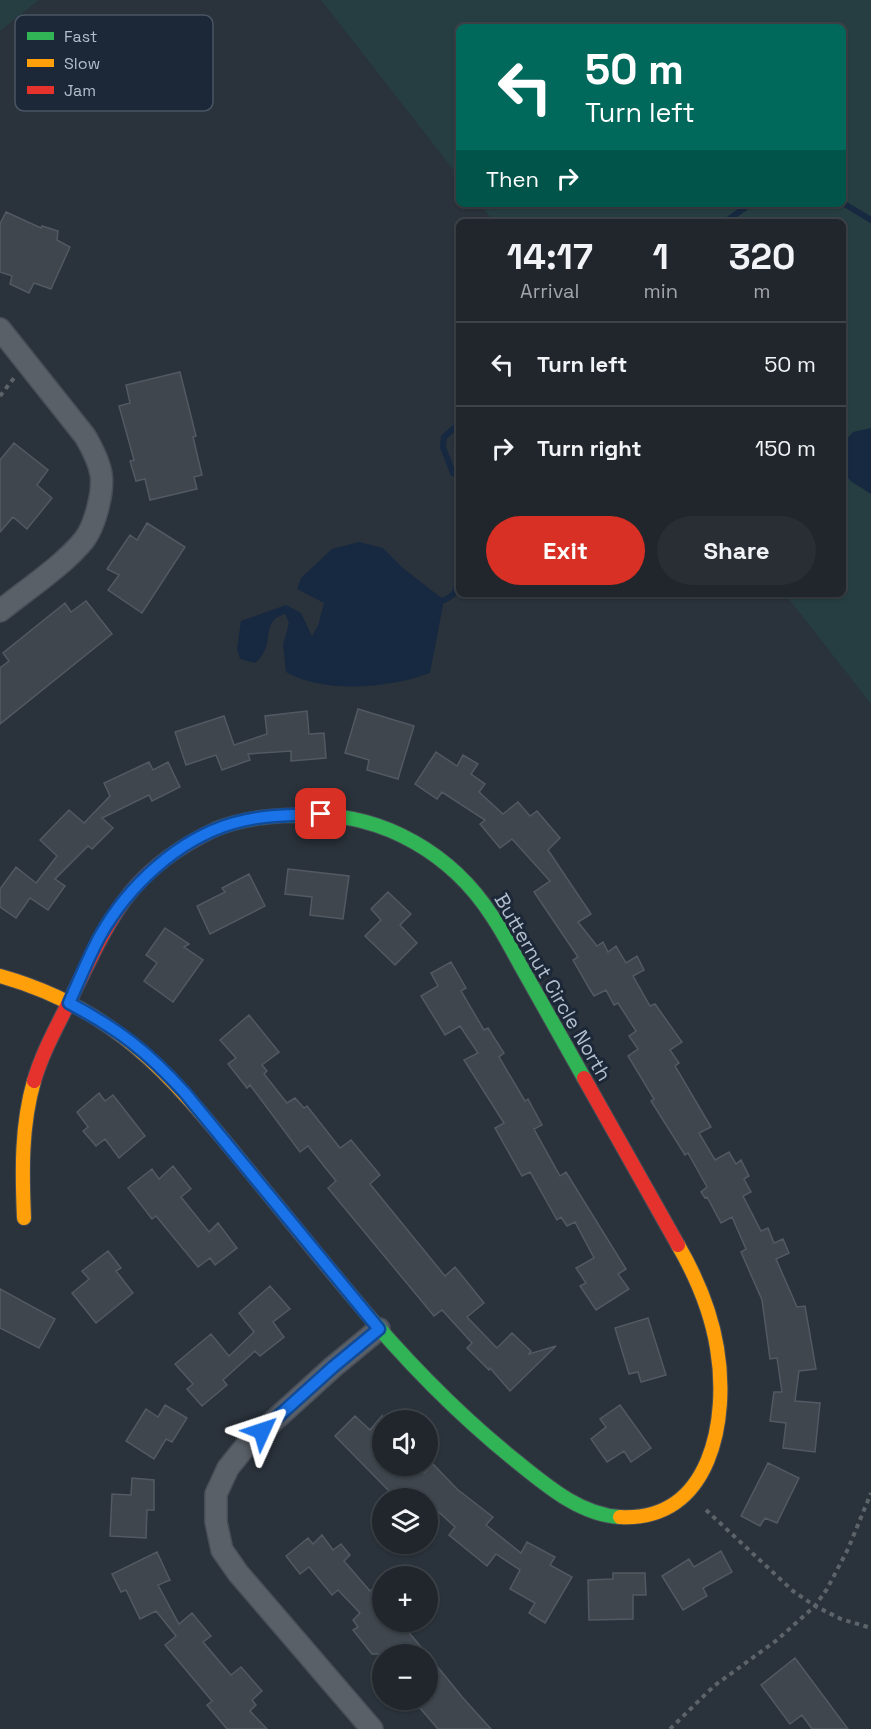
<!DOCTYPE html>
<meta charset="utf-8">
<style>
:root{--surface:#20262c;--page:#282e34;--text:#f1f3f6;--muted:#a2a5a9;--line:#3d4348;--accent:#d93025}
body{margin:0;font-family:"Space Grotesk",sans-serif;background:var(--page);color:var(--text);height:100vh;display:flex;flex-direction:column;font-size:22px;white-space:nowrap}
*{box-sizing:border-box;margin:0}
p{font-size:20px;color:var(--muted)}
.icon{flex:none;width:33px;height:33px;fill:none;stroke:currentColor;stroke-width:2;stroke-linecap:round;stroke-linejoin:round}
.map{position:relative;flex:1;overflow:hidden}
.sheet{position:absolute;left:456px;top:219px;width:390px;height:378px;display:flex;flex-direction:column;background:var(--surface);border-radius:9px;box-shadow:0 2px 4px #0004,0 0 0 2px var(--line)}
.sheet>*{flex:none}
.top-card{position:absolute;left:456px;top:24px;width:390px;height:183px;border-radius:9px;box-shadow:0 2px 4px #0004,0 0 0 2px var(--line);background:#00695c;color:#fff;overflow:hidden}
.controls{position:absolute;left:372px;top:1410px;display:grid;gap:12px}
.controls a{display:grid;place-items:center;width:66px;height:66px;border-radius:50%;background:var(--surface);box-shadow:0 2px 4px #0004,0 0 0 2px var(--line);font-size:30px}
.pin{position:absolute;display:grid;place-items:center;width:51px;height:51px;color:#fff;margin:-26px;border-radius:12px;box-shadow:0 3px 9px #0006}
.me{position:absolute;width:66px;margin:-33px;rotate:48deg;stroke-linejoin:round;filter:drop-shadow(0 0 4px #0008)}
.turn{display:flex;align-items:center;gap:21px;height:126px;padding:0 30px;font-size:27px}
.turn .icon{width:78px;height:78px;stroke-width:2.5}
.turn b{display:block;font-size:42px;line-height:51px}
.then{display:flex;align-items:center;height:57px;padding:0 30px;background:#0003;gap:12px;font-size:22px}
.eta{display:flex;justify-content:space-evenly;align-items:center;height:102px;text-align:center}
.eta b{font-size:36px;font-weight:700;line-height:42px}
.cta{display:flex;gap:12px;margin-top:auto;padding:12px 30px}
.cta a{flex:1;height:69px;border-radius:36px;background:var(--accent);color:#fff;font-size:24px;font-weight:700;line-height:69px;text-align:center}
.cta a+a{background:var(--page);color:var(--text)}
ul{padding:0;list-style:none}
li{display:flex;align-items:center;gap:18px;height:84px;padding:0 30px;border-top:2px solid var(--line)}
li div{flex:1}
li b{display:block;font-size:22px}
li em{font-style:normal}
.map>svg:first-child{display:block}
.green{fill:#263e42}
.water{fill:#172940}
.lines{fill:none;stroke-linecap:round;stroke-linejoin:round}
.stream{stroke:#172940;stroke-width:6}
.building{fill:#3f464e;stroke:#525962;stroke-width:1.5}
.street-casing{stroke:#484e57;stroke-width:24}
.fast-casing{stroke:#484e57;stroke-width:16}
.slow-casing{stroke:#484e57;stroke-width:16}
.jam-casing{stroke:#484e57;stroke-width:16}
.path{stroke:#5c646a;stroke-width:4;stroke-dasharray:4.5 4.5;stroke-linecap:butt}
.street{stroke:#5a6068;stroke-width:21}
.fast{stroke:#30b455;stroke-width:14}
.slow{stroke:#ff9f0a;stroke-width:14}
.jam{stroke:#e5322d;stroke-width:14}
.route-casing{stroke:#114b97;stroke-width:15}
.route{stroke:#1a73e8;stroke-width:10}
.labels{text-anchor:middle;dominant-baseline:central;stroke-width:6;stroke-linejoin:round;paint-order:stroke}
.street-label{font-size:20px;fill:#b4becc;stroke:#1c2837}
.key{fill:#1c2837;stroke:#4a5564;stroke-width:1.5}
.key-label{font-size:16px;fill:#b4becc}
</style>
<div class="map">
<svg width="871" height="1729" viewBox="0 0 871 1729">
<rect width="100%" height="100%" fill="#2a323b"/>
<path class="green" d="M0 0H39L0 31Z
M321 0H871V704L785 594H843V222H494L480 204H843V27H459V177Z"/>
<path class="water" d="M871 428V494L852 482 843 473V443L853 432Z
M359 542 383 548 404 569 444 600 430 673C391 688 323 694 286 672L283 645 289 623 285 614C258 622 278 644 255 663L240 659 237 649 241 621 286 605 301 613 312 636 318 626 324 603 297 589 301 578 332 549Z"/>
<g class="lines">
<path class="stream" d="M843 203 871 220
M725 222 750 204
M459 424 444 437 443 447 453 473 459 476
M444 600C459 593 456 588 459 575"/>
</g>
<path class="building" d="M6 212 41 228 42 226 58 231 57 240 70 247 51 289 34 283 29 293 10 284 12 276 0 272V224Z
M180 372 196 436 193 437 202 475 194 477 197 489 150 500 145 479 136 481 130 461 134 460 119 406 130 403 126 385Z
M14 443 48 470 37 485 52 498 27 529 13 517 0 532V460Z
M147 523 185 547 142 613 108 590 119 575 107 569 130 535 137 540Z
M86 601 112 634 0 724V668L9 661 3 653 65 603 71 612Z
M358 709 414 726 398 779 367 770 369 760 345 753Z
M307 711 309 734 324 733 326 758 291 761V751L248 754 250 760 222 770 216 755 186 765 175 732 224 716 234 745 267 734 265 716Z
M436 752 457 766 463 755 478 764 471 774 485 784 479 792 503 814 518 802 530 816 537 811 560 838 548 850 591 914 578 922 597 946 603 942 608 952 616 946 626 963 637 956 644 970 633 976 650 1006 655 1004 682 1042 670 1050 679 1063 675 1066 711 1127 699 1133 715 1160 729 1152 736 1164 741 1160 749 1176 744 1179 751 1192 743 1196 761 1231 768 1228 774 1243 783 1239 789 1253 776 1259 797 1307 805 1306 816 1369 799 1371 795 1401 820 1403 815 1452 783 1448 786 1423 770 1421 774 1392H782L777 1358 770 1359 762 1300 741 1252 746 1249 732 1217 721 1223 707 1197 705 1198 701 1192 707 1187 688 1153 685 1155 651 1101 654 1099 628 1056 638 1049 629 1036 636 1031 618 1003 614 1005 606 990 594 996 589 988 573 960 578 957 534 892 550 881 512 839 500 848 480 824 485 820 442 792 437 799 415 784Z
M149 762 153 770 168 762 180 787 152 801 149 795 102 818 113 828 92 849 88 846 55 879 65 886 48 910 30 898 16 918 0 907V889L16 867 36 883 57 856 40 840 69 810 84 823 110 796 104 783Z
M288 869 349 876 343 919 310 915 312 897 285 894Z
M249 874 265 906 210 934 197 906 225 892 222 888Z
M388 892 411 914 400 925 417 943 395 965 365 936 381 920 371 909Z
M165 928 189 944 184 947 203 960 173 1002 144 981 157 963 146 955Z
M451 962 466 988 461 991 484 1030 488 1028 504 1053 499 1057 525 1101 528 1099 542 1125 534 1129 560 1176 566 1172 626 1269 618 1274 629 1289 596 1310 580 1286 586 1283 576 1268 594 1258 575 1222 567 1226 561 1217 557 1220 530 1172 522 1176 495 1128 504 1123 464 1060 478 1053 460 1026 445 1035 421 996 438 986 431 973Z
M249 1015 279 1052 262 1065 267 1071 264 1074 287 1103 295 1098 304 1108 307 1106 340 1148 351 1140 380 1175 370 1184 445 1276 455 1267 484 1303 467 1317 497 1348 512 1333 531 1351 529 1354 556 1346 510 1391 490 1368 489 1370 467 1348 472 1343 442 1310 434 1316 328 1188 336 1181 308 1146 300 1152 250 1085 247 1088 228 1064 236 1058 220 1040Z
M99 1093 105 1101 113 1095 145 1136 119 1158 105 1139 96 1146 83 1131 88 1127 77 1112Z
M173 1166 191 1189 181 1197 209 1232 218 1223 237 1248 215 1265 210 1258 198 1267 156 1216 152 1219 128 1188 152 1169 159 1179Z
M108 1251 121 1268 116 1271 133 1293 96 1323 72 1293 89 1279 82 1271Z
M270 1286 290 1309 273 1322 284 1337 260 1356 255 1351 223 1380 227 1385 202 1406 187 1389 193 1384 175 1364 211 1334 229 1356 254 1332 239 1313Z
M0 1289 55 1319 39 1348 0 1328Z
M648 1318 666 1375 641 1382 638 1372 629 1374 615 1328Z
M165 1405 187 1418 172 1442 166 1439 154 1459 126 1441 146 1409 158 1417Z
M620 1405 651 1448 631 1462 624 1451 607 1462 591 1439 606 1427 600 1419Z
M355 1416 370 1430 382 1416V1466H416L424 1473 433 1464 457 1489 493 1517 486 1525 521 1553 527 1542 555 1557 550 1565 572 1577 545 1623 529 1613 535 1603 510 1589 520 1570 496 1554 487 1566 449 1535 455 1527 428 1502V1498H396L335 1436Z
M768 1463 799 1478 777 1523 765 1518 760 1526 741 1516Z
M132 1478 154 1480V1510H147L146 1538 110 1536 112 1494 131 1495Z
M322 1535 333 1550 341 1544 350 1555 344 1561 370 1591 375 1587 382 1595V1622H400L427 1654H372L353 1630 358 1627 353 1620 360 1613 338 1590 332 1595 309 1567 300 1574 286 1556 308 1538 313 1544Z
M721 1551 732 1572 703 1588 707 1596 683 1610 662 1576 689 1559 694 1567Z
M157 1552 170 1580 158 1585 179 1624 192 1613 211 1636 203 1642 231 1675 241 1667 262 1691 252 1700 256 1705 250 1711 267 1729H227L207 1705 212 1701 165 1645 176 1636 156 1611 140 1619 126 1590 121 1592 112 1574Z
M613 1573H645L646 1595H633V1619L589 1620 588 1580 613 1579Z
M428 1655 463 1698 491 1729H438L413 1700H428Z
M795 1658 848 1729H812L802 1715 790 1724 761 1685Z"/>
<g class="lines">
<g class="street-casing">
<path id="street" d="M0 329 85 436C92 448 99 461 101 474 104 491 95 526 84 540 64 565 26 590 0 611
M372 1729 238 1573 222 1550 216 1522V1494L228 1468 245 1447 333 1367 379 1329"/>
</g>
<g class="fast-casing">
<path id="fast" d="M216 829C246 817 277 815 310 815 384 814 452 854 492 916 505 935 515 956 526 975 545 1009 565 1044 584 1078
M351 1295C401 1356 455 1412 516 1461 546 1485 580 1515 620 1517"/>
</g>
<g class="slow-casing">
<path id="slow" d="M0 976C114 1008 169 1073 241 1161 278 1206 314 1251 351 1295
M24 1218C22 1172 21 1126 34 1081
M620 1517C712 1522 729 1418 717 1348 711 1311 697 1278 678 1245"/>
</g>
<g class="jam-casing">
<path id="jam" d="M584 1078 678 1245
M34 1081C43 1050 59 1023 73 994 112 914 131 869 216 829"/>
</g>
<path class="path" d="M0 396 14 378
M706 1510 793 1591 815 1606 841 1619 871 1628
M670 1729 714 1686 777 1640 815 1606 827 1589 848 1549 871 1493"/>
<use href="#street" class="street"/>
<use href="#fast" class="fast"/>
<use href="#slow" class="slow"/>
<use href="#jam" class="jam"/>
</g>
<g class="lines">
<g class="route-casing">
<path id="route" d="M262 1431 333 1367 379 1329 185 1093C147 1051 118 1029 69 1003 79 981 88 958 100 936 128 886 178 839 234 823 261 815 292 815 321 814"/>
</g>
<use href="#route" class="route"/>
</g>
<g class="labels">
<g class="street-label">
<text transform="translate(553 987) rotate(60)">Butternut Circle North</text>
</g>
</g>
<rect x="15" y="15" width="198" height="96" rx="9" class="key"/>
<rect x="27" y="32" width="27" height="8" fill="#30b455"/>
<rect x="27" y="59" width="27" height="8" fill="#ff9f0a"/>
<rect x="27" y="86" width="27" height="8" fill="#e5322d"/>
<g class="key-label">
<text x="64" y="42">Fast</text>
<text x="64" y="69">Slow</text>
<text x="64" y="96">Jam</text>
</g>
</svg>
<div class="controls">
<a><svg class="icon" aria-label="sound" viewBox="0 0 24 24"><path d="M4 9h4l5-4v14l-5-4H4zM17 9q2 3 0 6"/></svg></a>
<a><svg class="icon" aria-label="layers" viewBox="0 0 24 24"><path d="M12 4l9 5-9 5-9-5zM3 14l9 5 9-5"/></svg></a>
<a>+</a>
<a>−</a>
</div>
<div class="pin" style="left:321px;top:814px;background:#d93025"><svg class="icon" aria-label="arrive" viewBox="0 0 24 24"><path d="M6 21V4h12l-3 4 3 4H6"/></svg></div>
<svg class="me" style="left:262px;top:1431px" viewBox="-20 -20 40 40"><path d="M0-17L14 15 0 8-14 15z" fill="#1a73e8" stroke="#fff" stroke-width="4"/></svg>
<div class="top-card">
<div class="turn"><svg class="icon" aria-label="left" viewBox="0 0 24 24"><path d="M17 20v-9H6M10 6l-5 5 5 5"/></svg><div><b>50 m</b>Turn left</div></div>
<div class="then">Then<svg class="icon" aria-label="right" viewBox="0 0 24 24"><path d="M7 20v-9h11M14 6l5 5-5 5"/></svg></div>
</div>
<section class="sheet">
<div class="eta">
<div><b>14:17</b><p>Arrival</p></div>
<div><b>1</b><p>min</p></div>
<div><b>320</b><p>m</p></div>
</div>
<ul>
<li><svg class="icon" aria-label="left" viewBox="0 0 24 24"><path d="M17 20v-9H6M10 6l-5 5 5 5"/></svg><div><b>Turn left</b></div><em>50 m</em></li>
<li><svg class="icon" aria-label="right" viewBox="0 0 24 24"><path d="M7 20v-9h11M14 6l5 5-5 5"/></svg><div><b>Turn right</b></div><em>150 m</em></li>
</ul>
<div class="cta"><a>Exit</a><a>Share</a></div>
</section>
</div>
